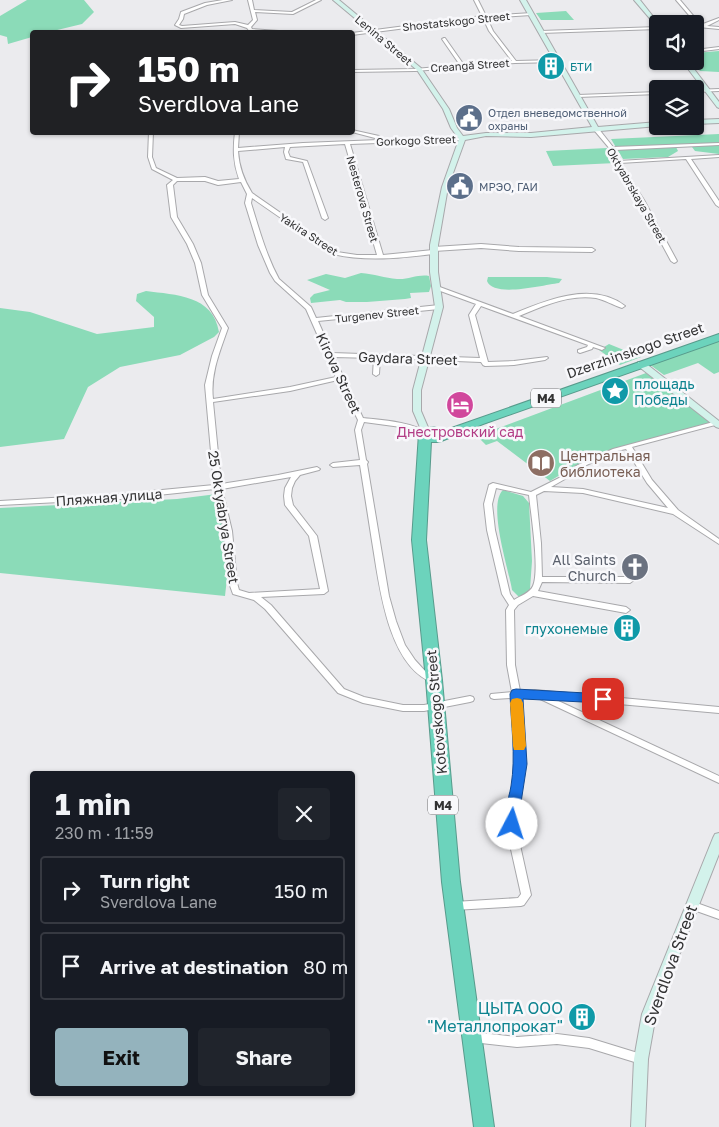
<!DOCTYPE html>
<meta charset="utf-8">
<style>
:root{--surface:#171b24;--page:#20242c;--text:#f1f3f6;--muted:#9ea1a6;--line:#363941;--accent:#94b3bd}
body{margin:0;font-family:"Golos Text",sans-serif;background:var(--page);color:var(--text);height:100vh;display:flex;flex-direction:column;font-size:19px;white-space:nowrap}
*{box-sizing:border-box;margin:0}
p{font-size:16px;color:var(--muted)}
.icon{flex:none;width:28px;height:28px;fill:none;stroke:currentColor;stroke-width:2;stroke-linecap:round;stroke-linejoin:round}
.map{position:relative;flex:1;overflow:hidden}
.sheet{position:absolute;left:30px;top:771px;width:325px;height:325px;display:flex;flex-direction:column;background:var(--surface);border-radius:5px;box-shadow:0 1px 4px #0004}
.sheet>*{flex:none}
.banner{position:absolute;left:30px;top:30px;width:325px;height:105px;border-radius:5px;box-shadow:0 1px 4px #0004;background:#202124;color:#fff;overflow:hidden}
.controls{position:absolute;left:649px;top:15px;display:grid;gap:10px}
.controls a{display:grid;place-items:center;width:55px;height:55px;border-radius:5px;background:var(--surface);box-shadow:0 1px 4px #0004;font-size:25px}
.pin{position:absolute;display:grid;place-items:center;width:42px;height:42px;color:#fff;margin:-21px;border-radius:10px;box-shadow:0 2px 8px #0006}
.me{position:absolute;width:55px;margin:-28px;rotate:5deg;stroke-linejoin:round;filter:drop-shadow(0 0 4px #0008)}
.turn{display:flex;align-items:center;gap:18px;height:105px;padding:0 25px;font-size:22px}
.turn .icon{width:65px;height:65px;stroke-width:2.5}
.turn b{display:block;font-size:35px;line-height:42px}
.round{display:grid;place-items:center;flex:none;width:52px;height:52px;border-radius:5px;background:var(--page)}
.head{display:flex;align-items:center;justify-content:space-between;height:85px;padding:0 25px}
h1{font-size:30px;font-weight:700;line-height:38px}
.button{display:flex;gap:10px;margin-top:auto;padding:10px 25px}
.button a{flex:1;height:58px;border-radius:5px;background:var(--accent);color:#111;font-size:20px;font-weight:700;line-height:58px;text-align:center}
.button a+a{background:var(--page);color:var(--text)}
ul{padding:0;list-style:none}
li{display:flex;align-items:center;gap:15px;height:68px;margin:0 10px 8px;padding:0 15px;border:2px solid var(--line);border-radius:5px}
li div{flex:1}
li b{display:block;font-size:19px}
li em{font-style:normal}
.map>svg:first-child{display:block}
.green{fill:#8bdbb8}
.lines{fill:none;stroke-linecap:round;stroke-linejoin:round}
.street-casing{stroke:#a8a8ab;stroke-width:2}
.secondary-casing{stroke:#a8a8ab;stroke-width:2}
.highway-casing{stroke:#589b8c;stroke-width:2}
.street{fill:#fff;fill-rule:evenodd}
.secondary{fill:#d3f2eb;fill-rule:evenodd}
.highway{fill:#6cd3bc;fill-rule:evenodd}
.route{fill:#1a73e8;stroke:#114b97}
.slow{fill:#f59e0b}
.labels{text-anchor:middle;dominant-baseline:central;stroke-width:5;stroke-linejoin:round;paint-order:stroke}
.far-street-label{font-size:11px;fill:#333334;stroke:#f8f8fb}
.far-culture-label{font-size:11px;fill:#0d838f;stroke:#f8f8fb;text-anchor:start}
.far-service-label{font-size:11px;fill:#4e5e75;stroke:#f8f8fb;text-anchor:start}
.shield{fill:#f8f8fb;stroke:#6e6e70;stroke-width:1}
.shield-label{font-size:12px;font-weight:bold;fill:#333334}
.street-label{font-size:14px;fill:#333334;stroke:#f8f8fb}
.culture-label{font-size:14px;fill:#0d838f;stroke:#f8f8fb;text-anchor:start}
.hotel-label{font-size:14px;fill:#b23c85;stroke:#f8f8fb}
.education-label{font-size:14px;fill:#785e54;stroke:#f8f8fb;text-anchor:start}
.worship-label{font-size:14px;fill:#5b616d;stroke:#f8f8fb;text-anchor:end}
.near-street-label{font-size:16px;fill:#333334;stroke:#f8f8fb}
.near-culture-label{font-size:16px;fill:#0d838f;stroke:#f8f8fb;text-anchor:end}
</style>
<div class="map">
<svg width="719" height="1127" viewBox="0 0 719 1127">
<rect width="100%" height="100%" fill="#ebebee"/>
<path class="green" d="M27 0H84L94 12 82 24 49 32H32V37L8 44 7 37 0 35V16Z
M566 11 574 20H541L536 13Z
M719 51V72L700 71 691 61H695V53Z
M719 134V154L695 151 692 147H676L678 151 668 157 623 159 611 139Z
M607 148 616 163 553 166 546 151Z
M361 273C374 274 385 278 397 279 408 280 418 274 429 276L431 286 429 292 410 293 411 298 405 299 367 302H346L340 300 311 303 310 298 314 294 330 290 307 280 326 274 345 278Z
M488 277H547L562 279 559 283C543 285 493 298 487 281Z
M146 291C176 295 213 295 219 332L214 337 180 355 120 367 88 387 64 439 0 447V308L30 312 97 334 154 327V317L136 301 137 294Z
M719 339V372L714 374 698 363 664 375 649 364Z
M609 344 641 357 620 365 599 350Z
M646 373 711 423C652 438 602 449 550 481L497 441 486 445 477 436Z
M503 490 523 496 529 503 532 561 530 589 520 598 512 590C509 570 487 505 503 490Z
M217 494C223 521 229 546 227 573L224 576 227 578 225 596 0 573V508L177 499Z"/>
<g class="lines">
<g class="street-casing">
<path id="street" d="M223 0H232L207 5 184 14 183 19 179 25 182 26 235 22 248 25 253 20 248 0H252L254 10 292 12 316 0H321L293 14 255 12 257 20 251 27 252 29 279 31 281 32 254 31V32H250L247 28 235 24 181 28 175 25 179 19 181 12 205 3Z
M474 0H478L486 16 532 13 533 14 531 15 487 18 493 31 516 61 557 60H559V62L515 63 415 71 352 72V70L415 69 460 65 442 39 444 38H445L464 65 512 61 489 31 483 18 352 35V33L482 16Z
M676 0H680L696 19 703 24 719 18V20L707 26 719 27V29L698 27 697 26 699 25 694 21Z
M658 27V29L541 33 539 32 541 31Z
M719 47V49L695 52V50Z
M719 89V91L695 92V90Z
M658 92V94L578 97 576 96 578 95Z
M594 128H598L613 147 719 143V145L615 150 619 161 719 155V157L691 159 719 201V207L716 205 686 159 620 163 644 200 677 261 676 262 674 263 671 261 638 200 617 166 610 149 594 130Z
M352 130 379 136 384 140 462 138 464 139 462 140 350 144 383 255 433 250 431 249 434 247 481 244 519 247 592 248 595 250 592 252 519 251 481 248 434 251 436 252 433 254C400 258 366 262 333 254L252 198 251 203C259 229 266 255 279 279L311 307 316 318 439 305 442 307 439 309 318 321 332 353 480 358 469 315 476 304 435 289V287L437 286 513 314C547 300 592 281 625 306L622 308C613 305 605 300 596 298 569 294 543 306 519 316L605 348 602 350 593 347 592 349 580 353 578 352V350L587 347 588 345 481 306 475 315 488 362 514 361 547 357 548 358 545 360 514 365 485 366 483 365 481 362 380 358 379 374 376 376 373 374 374 358 334 357 363 418C383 420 412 422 428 433L425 435 401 427 364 422 361 430 366 460 368 462 367 464 389 596 396 621 405 645 415 660 426 672 437 678 438 680 437 682 434 683C387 667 379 582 372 541 368 515 364 490 360 465L333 467 330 465 333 463 360 460 355 430 358 420 338 380 290 391 213 402 221 484 278 475 317 467 320 469 319 470 300 475 295 481 292 488 291 496 293 505 317 536 328 591 324 594 261 597 271 605 344 689 364 697 403 705H424L470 696 473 697 474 699 473 701 470 702 424 711H403L363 703 338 693 265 609 254 600 233 594 229 583 224 531 215 489 120 499 0 505V501L120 494 214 485 205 385 212 356 222 328 202 295 195 263 187 244 171 217 167 185 173 180 152 169 148 157 149 132H153L152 157 156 168 177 178 205 177 218 181 239 179C233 162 233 149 235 132H239L238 148 303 143 379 140 375 138 352 132ZM345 144 377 255H357L337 252 252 193C244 180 239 167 238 151L285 147 284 152 286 159 303 162 322 218 325 220 328 218 307 161 290 157 288 152 290 147ZM177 181H205L218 185 241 182 247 194 245 203 258 245 270 273 275 281 306 309 336 377 290 387 213 399C210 374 220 351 228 328L208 295 201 263 193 244 177 217 173 185ZM291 477 285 488 284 496 285 505 309 536 320 589 249 593 239 590 237 583 232 531 222 489Z
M717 421 719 422V424L632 447 652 480 678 510 719 539V544L673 514 583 493 544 491 536 495 541 543 542 577H630L634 580 630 583 542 582 538 591 626 607 630 610 626 613 533 596 518 605 514 610 515 665 520 691 535 690 719 707V713L552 698 719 776V783L538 698 537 696 520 697 524 764 522 787 517 812 518 836 531 895 524 905 521 906 454 910 451 909 449 906 451 903 454 902 518 898 521 894 508 836 507 812 514 787 516 764 512 698 494 699 491 698 490 696 491 694 512 692 507 665 506 610 509 605 502 594 487 530 484 504 489 485 493 483 531 492 561 477 576 466 613 449ZM626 449 647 483 668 508 583 489 551 487 565 479 580 468 617 451ZM496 488 529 495C531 515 540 570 533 586 530 593 520 596 514 600L510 594 495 530 492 504Z
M691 901 719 911V919L688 908 686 905 688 902Z
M472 1032 517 1037 557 1034 589 1038 641 1054 645 1055 646 1059 645 1063 641 1064 589 1048 557 1044 517 1047 472 1042 468 1040 467 1037 468 1034Z"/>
</g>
<g class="secondary-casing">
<path id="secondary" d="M333 0H339L421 68 449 109 457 128 463 136 486 133H531L592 127 520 0H526L598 127 658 122V126L531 137 486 136 465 140 448 187 438 245V272L443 307 421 390V411L430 432 426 435 422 432 413 411V390L435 307 430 272V245L442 187 459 139 451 128 443 109 417 70Z
M634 0H640L659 24H658V28Z
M682 61H688L719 102V108L717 107Z
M719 119V123L695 124V120Z
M638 362H644L719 421V428L716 427 638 366Z
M719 833V854L656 1014 648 1059 645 1127H631L634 1059 642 1014 713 838 715 834Z"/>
</g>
<g class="highway-casing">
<path id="highway" d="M719 334V341L483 424 439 442H431L426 540 442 680 460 882 494 1127H474L442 882 426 680 412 540 419 433 421 430 434 427 443 431Z"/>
</g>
<use href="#street" class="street"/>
<use href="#secondary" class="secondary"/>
<use href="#highway" class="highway"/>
</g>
<path class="route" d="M516 689 603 694 608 695 610 699 608 702 603 703 523 699 527 764 517 828 512 829 507 828C501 815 509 800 511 786 516 756 511 724 510 694L512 690Z"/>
<path class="slow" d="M517 698 521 699 523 703 526 746 524 750H514L513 746 510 703 512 699Z"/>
<defs>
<g id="building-disc" transform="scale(1.4375)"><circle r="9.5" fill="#0f9aa8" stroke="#f8f8fb"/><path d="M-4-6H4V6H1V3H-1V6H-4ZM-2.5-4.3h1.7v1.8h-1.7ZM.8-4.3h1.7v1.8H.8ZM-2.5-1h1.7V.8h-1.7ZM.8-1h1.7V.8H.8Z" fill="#fff"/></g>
<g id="civic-disc" transform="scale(1.4375)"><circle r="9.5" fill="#5c6f8a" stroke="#f8f8fb"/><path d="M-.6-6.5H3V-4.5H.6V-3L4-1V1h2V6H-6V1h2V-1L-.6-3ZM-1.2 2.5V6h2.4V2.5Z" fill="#fff"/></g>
<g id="sight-disc" transform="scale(1.4375)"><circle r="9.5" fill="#0f9aa8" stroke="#f8f8fb"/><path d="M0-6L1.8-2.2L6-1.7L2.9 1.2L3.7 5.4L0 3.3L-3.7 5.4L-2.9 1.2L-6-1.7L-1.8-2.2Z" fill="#fff"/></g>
<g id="hotel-disc" transform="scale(1.4375)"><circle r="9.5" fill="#d1479c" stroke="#f8f8fb"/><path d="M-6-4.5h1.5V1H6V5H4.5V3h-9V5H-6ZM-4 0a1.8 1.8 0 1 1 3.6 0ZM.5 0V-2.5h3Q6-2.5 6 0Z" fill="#fff"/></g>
<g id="library-disc" transform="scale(1.4375)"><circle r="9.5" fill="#8d6e63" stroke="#f8f8fb"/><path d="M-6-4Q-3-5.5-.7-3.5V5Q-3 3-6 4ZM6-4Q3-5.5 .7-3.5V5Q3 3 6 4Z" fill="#fff"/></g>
<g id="church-disc" transform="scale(1.4375)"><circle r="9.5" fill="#6b7280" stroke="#f8f8fb"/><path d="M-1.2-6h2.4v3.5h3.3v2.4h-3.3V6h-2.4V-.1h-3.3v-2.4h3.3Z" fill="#fff"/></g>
</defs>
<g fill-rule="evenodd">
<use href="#building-disc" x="551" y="66"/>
<use href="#civic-disc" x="469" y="118"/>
<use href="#civic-disc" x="460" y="186"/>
<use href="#sight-disc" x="615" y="391"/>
<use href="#hotel-disc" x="460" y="405"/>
<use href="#library-disc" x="541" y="463"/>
<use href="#church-disc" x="635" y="567"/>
<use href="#building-disc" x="627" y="628"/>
<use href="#building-disc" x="582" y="1017"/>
</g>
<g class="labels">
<g class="far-street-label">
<text transform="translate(456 21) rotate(-6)">Shostatskogo Street</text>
<text transform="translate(384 40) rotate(40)">Lenina Street</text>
<text transform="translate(470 65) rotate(-4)">Creangă Street</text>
<text transform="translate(416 140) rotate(-2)">Gorkogo Street</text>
<text transform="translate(637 195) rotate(60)">Oktyabrskaya Street</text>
<text transform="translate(363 199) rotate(74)">Nesterova Street</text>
<text transform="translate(309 234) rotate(33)">Yakira Street</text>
<text transform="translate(377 314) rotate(-6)">Turgenev Street</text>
</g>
<g class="far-culture-label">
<text x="570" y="66">БТИ</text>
</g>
<g class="far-service-label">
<text x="488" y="112">Отдел вневедомственной<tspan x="488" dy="13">охраны</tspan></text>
<text x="479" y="186">МРЭО, ГАИ</text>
</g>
<g class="shield">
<rect x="531" y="388.5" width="30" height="19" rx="4"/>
<rect x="428" y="795.5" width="30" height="19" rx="4"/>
</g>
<g class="shield-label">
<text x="546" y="398">M4</text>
<text x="443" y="805">M4</text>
</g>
<g class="street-label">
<text transform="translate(635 350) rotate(-19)">Dzerzhinskogo Street</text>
<text transform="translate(408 358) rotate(2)">Gaydara Street</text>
<text transform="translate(339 373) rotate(65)">Kirova Street</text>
<text transform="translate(109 497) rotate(-4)">Пляжная улица</text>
<text transform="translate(224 517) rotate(81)">25 Oktyabrya Street</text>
<text transform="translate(436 712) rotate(-95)">Kotovskogo Street</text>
</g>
<g class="culture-label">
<text x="634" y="383">площадь<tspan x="634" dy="16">Победы</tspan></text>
<text x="608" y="628" text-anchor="end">глухонемые</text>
</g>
<g class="hotel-label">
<text x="460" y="431">Днестровский сад</text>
</g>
<g class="education-label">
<text x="560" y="455">Центральная<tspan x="560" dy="16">библиотека</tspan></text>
</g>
<g class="worship-label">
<text x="616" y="559">All Saints<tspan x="616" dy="16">Church</tspan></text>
</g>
<g class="near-street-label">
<text transform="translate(670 965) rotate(-70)">Sverdlova Street</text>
</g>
<g class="near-culture-label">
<text x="563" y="1008">ЦЫТА ООО<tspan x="563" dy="18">"Металлопрокат"</tspan></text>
</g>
</g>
</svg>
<div class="controls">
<a><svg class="icon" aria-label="sound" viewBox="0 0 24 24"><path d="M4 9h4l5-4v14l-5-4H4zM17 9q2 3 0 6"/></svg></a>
<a><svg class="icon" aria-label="layers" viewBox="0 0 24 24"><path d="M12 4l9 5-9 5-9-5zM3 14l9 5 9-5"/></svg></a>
</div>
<div class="pin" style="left:603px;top:699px;background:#d93025"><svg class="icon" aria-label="arrive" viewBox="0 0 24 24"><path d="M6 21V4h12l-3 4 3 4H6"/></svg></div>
<svg class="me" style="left:512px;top:824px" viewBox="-20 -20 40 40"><circle r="19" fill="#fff"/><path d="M0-13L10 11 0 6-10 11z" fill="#1a73e8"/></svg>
<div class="banner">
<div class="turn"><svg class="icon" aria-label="right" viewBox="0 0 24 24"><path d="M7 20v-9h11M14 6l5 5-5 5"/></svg><div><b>150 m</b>Sverdlova Lane</div></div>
</div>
<section class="sheet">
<div class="head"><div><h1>1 min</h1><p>230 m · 11:59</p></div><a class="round"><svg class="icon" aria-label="close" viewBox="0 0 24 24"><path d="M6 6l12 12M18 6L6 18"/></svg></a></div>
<ul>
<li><svg class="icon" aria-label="right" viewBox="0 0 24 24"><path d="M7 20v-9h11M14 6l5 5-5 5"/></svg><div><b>Turn right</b><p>Sverdlova Lane</p></div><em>150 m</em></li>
<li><svg class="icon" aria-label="arrive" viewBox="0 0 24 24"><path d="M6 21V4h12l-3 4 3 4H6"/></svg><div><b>Arrive at destination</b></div><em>80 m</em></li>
</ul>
<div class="button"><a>Exit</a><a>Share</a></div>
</section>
</div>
